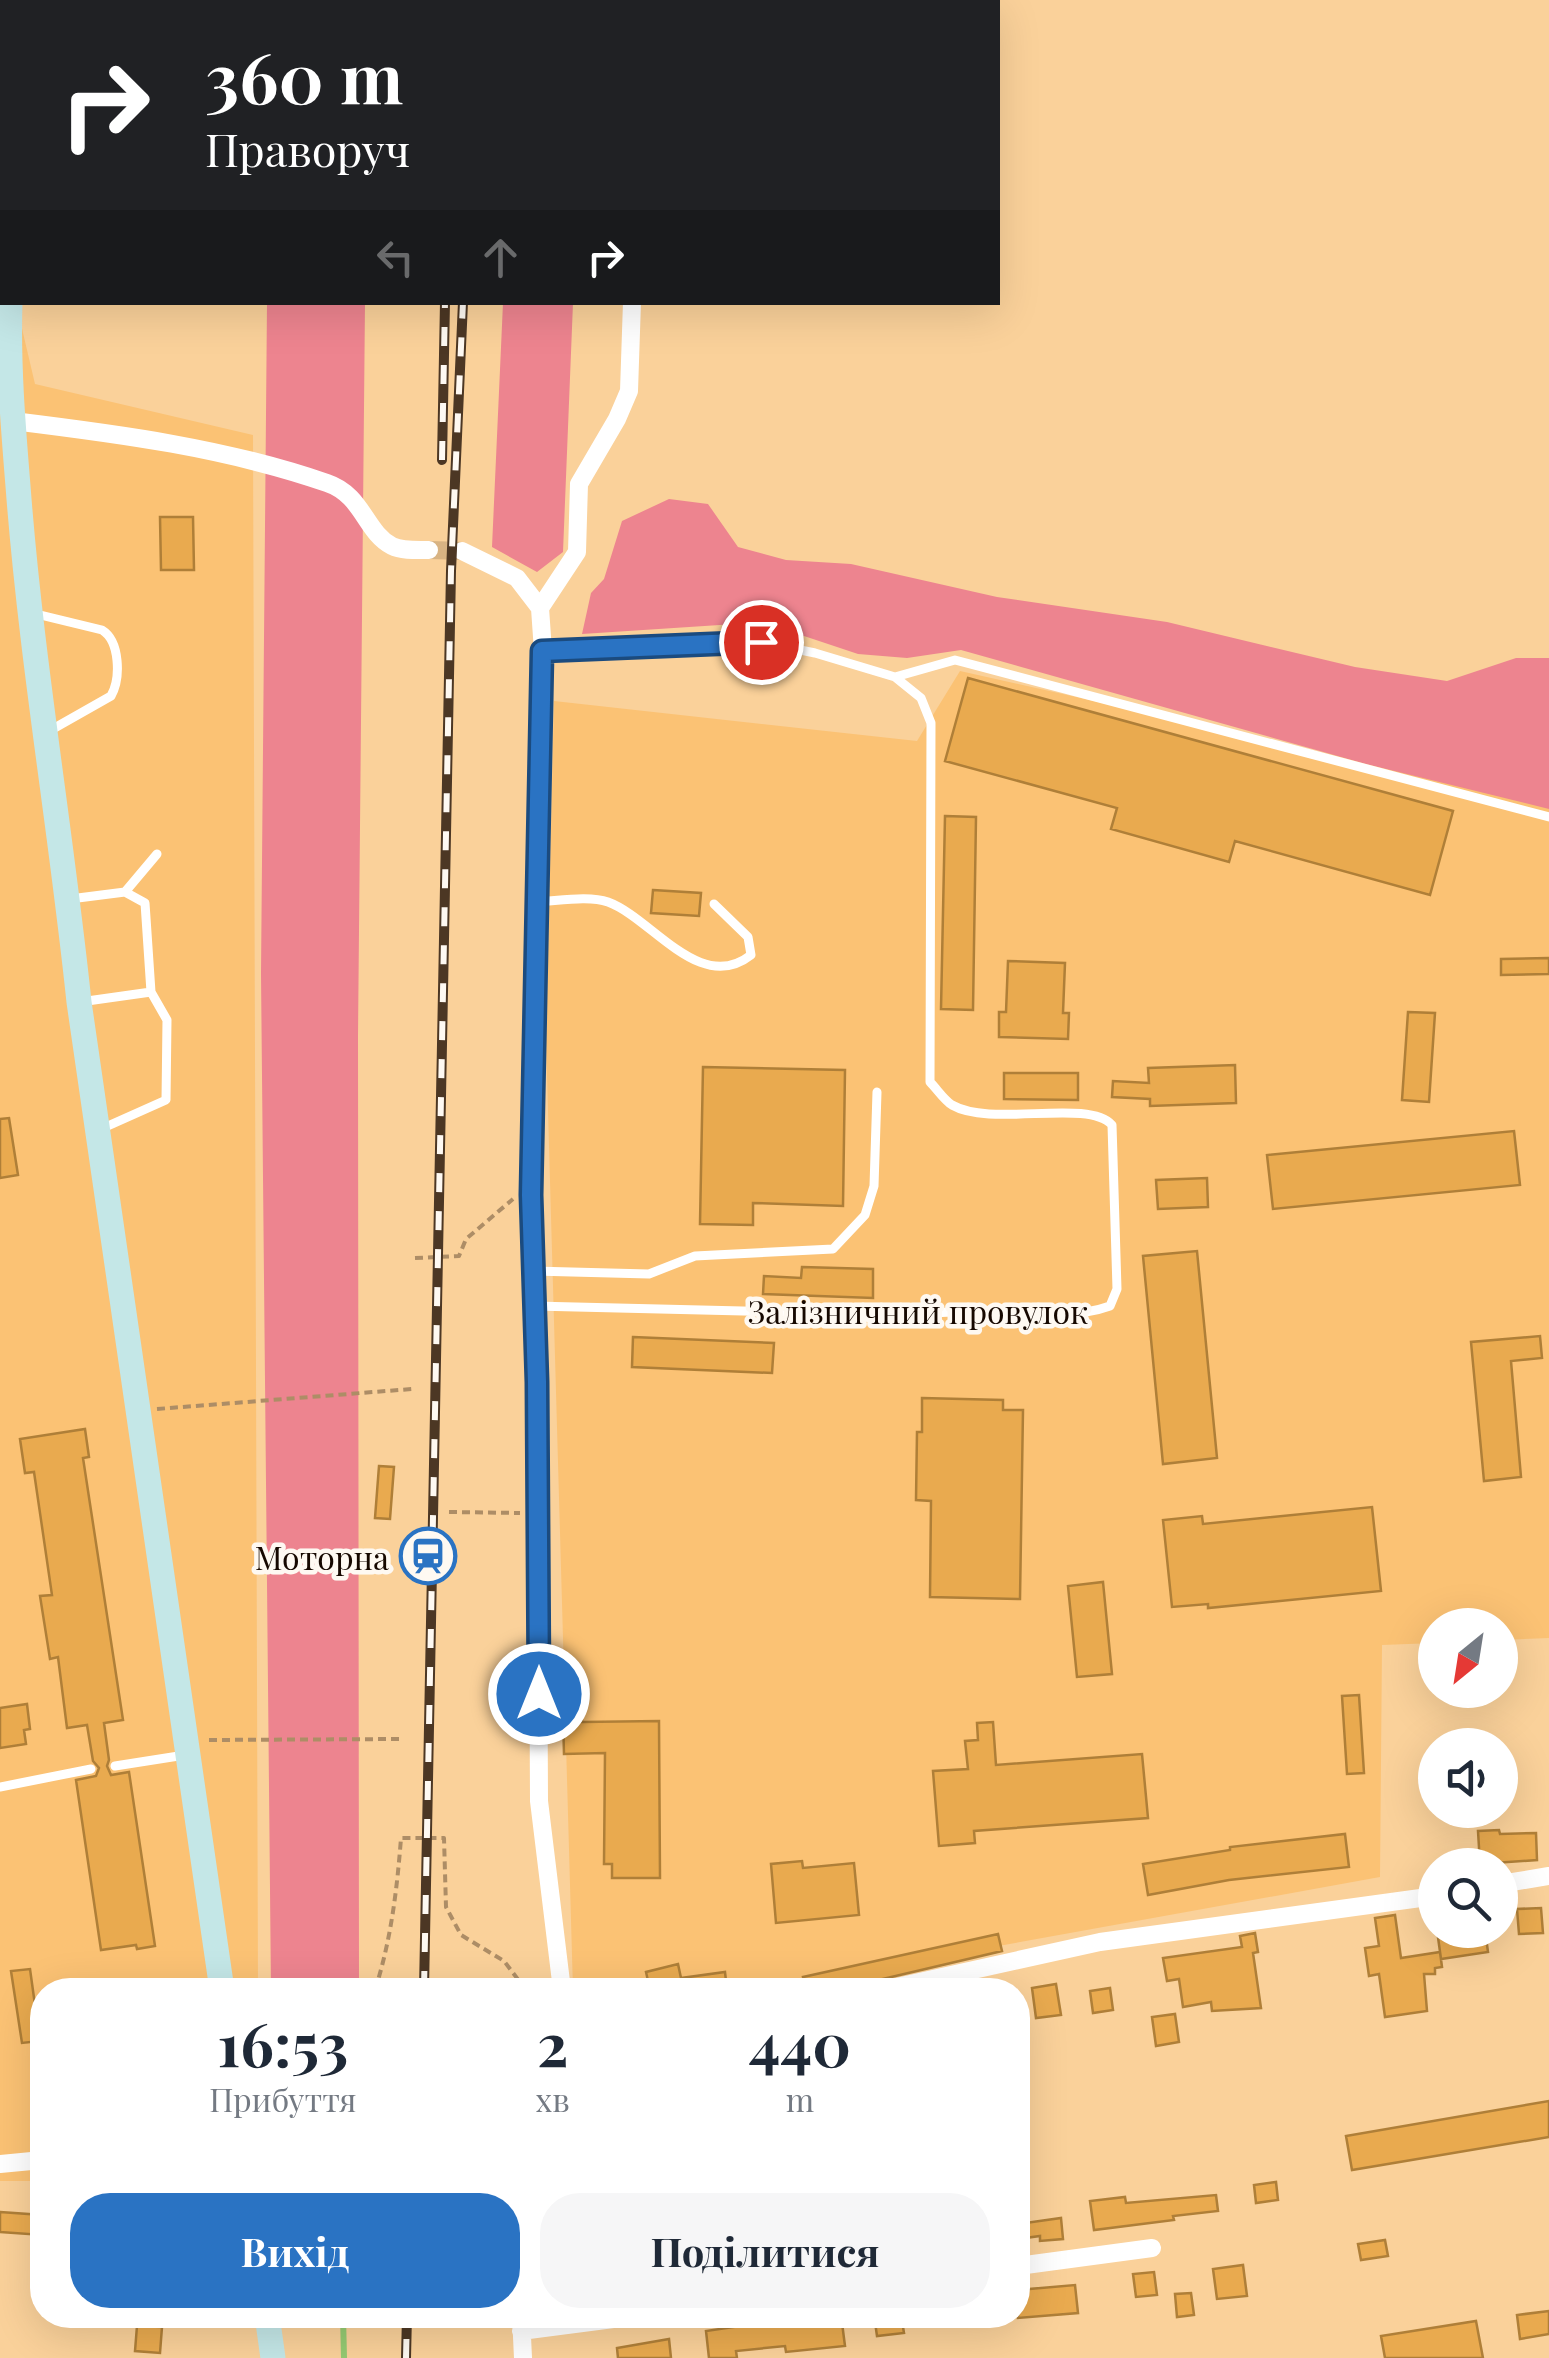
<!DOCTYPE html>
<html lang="uk">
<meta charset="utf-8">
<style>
:root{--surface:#fff;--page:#f6f6f7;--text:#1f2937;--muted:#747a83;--accent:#2a73c3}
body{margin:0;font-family:"Playfair Display",serif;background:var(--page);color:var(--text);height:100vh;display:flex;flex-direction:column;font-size:38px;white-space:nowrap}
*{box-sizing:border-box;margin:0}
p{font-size:32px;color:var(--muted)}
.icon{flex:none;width:55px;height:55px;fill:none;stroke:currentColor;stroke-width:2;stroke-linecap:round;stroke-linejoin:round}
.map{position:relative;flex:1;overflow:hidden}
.sheet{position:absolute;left:30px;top:1978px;width:1000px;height:350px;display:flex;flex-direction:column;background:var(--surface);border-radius:40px;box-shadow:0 10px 40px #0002}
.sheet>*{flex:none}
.banner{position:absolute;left:0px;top:0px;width:1000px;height:305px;box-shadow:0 10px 40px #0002;background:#202124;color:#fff;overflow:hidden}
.needle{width:65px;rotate:210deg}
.fabs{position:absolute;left:1418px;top:1608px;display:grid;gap:20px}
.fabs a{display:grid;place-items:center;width:100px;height:100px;border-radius:50%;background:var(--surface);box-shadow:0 10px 40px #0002;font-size:50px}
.pin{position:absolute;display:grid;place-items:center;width:85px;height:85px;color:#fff;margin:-42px;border:5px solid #fff;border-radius:50%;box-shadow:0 2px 10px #0007}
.me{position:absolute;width:110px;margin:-55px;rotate:0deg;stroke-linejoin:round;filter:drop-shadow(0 0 8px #0008)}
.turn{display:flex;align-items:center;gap:35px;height:210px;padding:0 40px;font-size:45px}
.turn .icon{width:130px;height:130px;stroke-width:2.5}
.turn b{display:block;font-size:70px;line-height:85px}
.lanes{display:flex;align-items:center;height:95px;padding:0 40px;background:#0003;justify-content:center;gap:50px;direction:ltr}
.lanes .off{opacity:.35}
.eta{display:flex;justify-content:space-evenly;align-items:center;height:170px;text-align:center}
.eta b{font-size:60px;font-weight:700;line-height:70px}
.cta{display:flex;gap:20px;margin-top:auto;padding:20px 40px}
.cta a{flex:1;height:115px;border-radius:40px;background:var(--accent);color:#fff;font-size:40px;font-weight:700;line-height:115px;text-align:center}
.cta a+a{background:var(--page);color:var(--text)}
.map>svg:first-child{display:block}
.built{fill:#fbc274}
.forest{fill:#ed848f}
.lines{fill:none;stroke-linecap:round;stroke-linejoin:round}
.stream{stroke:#95ca72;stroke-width:6}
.building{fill:#e9aa4f;stroke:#af7f38;stroke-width:2.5}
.minor-tunnel{stroke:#d8b383;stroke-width:18;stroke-dasharray:18 9;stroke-linecap:butt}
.path{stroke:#ad8d66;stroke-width:4;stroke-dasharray:8 5;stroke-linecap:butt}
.service{stroke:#fff;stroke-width:9}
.minor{stroke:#fff;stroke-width:18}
.secondary{stroke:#c4e7e7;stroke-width:25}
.rail-casing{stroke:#4c3724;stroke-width:10}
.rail{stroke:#fef9f2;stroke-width:6;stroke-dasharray:19;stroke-linecap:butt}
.route-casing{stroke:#1b4b7f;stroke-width:25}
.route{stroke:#2a73c3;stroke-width:18}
.labels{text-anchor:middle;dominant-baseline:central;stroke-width:9;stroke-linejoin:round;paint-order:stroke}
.street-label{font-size:32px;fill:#160800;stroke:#fef9f2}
.poi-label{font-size:32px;fill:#160800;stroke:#fef9f2;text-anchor:end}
</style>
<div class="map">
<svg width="1549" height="2358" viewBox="0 0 1549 2358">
<rect width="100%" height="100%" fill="#fad19a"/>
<path class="built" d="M0 234 2 302 16 303 35 384 253 435 258 1990H42V2181H0Z
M960 671 1549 803V1638L1500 1640V1625H1435V1643L1382 1645 1380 1877 755 1990H573L546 1040 554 701 917 741Z"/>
<path class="forest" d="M267 303H365L358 1036 359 1990H271L261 974Z
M503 303H573L563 552 537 572 492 547Z
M669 499 708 504 738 547 786 560 851 564 997 597 1167 622 1355 667 1447 681 1516 658H1549V809L1366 764 961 650 907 658 858 654 798 634 735 624 582 634 591 593 604 579 622 521Z"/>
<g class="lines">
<path class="stream" d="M343 2315 344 2358"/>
</g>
<path class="building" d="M160 517H193L194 570H161Z
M968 678 1453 811 1430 895 1235 841 1229 862 1111 829 1117 808 945 761Z
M945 816 976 817 973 1010 941 1009Z
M653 890 701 893 699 916 651 913Z
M1549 958V974L1501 975V959Z
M1008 961 1065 963 1063 1013H1069L1068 1039 999 1037V1012H1006Z
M1408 1012 1435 1013 1429 1102 1402 1100Z
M1235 1065 1236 1103 1150 1106V1099L1112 1097 1113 1081 1149 1083 1148 1068Z
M703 1067 845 1070 843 1206 753 1203V1225L700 1224Z
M1004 1073H1078V1100L1004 1099Z
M9 1118 18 1175 0 1178V1119Z
M1514 1131 1520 1185 1273 1209 1267 1155Z
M1207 1178 1208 1207 1158 1209 1156 1180Z
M1197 1251 1217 1458 1163 1464 1143 1256Z
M802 1267 873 1269V1298L763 1294 764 1276 801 1278Z
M1540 1336 1542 1358 1511 1361 1521 1477 1484 1481 1471 1342Z
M633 1337 774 1343 772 1373 632 1367Z
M922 1398 1003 1400V1410H1023L1020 1599 930 1597 931 1501 916 1500 917 1432H922Z
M85 1429 89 1457 83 1458 123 1720 104 1723 109 1760 107 1766 111 1775 129 1772 155 1946 137 1949 136 1945 101 1950 76 1780 96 1776 99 1768 93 1761 87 1725 67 1728 58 1657 50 1659 40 1596 52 1595 34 1472 25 1473 20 1439Z
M379 1466 394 1467 390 1519 375 1518Z
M1372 1507 1381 1591 1208 1608V1604L1172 1607 1163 1520 1202 1516 1203 1524Z
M1103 1582 1112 1674 1077 1677 1068 1586Z
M562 1680H581L582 1722 659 1721 660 1878H612V1864H604L605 1753 564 1754Z
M1359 1695 1364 1773 1347 1774 1342 1696Z
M27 1704 30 1729 24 1730 26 1744 0 1748V1708Z
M993 1722 996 1765 1142 1754 1148 1818 974 1831 975 1843 939 1846 933 1771 968 1769 965 1741 978 1740 977 1723Z
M1499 1830 1500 1834 1536 1833 1537 1860 1480 1864 1478 1831Z
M1345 1834 1349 1867 1229 1880 1148 1895 1143 1864 1230 1850V1847Z
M802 1861 803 1868 854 1863 859 1915 776 1923 771 1864Z
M1541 1908 1543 1933 1519 1934 1517 1909Z
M1395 1915 1401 1958 1440 1952 1442 1967 1435 1968V1974H1424L1427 2011 1385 2017 1379 1974 1369 1976 1365 1948 1379 1946 1375 1918Z
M1437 1930H1485L1488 1952 1441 1959Z
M1255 1933 1258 1952 1253 1953 1261 2008 1212 2011 1211 2002 1183 2007 1179 1979 1167 1981 1163 1958 1242 1947 1240 1936Z
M998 1934 1002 1951 836 1990H806L803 1977Z
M678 1964 681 1978 725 1972 727 1990H650L646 1972Z
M30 1969 40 2041 22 2043 11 1971Z
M1056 1984 1061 2015 1036 2018 1032 1988Z
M1110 1988 1113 2010 1093 2013 1090 1991Z
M1175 2014 1179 2042 1156 2046 1152 2017Z
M1549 2101V2137L1352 2170 1346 2136Z
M1276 2182 1278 2200 1256 2203 1254 2185Z
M1216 2195 1218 2211 1173 2216 1174 2220 1094 2230 1090 2201 1125 2197 1126 2203Z
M0 2212 42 2215V2235L0 2232Z
M1061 2218 1063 2239 1040 2241V2236L1018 2239V2224Z
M1385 2240 1388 2256 1361 2260 1358 2244Z
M1243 2265 1247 2296 1217 2299 1213 2269Z
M1154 2272 1157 2295 1136 2297 1133 2274Z
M1075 2285 1078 2313 1018 2318V2290Z
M1191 2293 1194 2315 1177 2317 1175 2294Z
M1549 2311V2334L1520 2339 1517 2315Z
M816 2315H841L845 2346 786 2352 785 2346 736 2351 737 2358H709L706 2331Z
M874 2315H901L904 2333 877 2336Z
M1476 2321 1483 2358H1385L1381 2336Z
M137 2326 162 2327 160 2353 135 2351Z
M669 2339 671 2358H618L617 2348Z"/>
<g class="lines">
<path class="minor-tunnel" d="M429 550 462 551"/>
<path class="path" d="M415 1258 459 1256 466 1239 513 1199
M157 1409 412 1389
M449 1512 520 1513
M209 1740 399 1739
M375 1990C391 1940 397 1890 401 1838H444L446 1907 461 1935 504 1961 526 1990"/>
<path class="service" d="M0 280H2
M32 613 102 630C120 641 121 678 111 696L51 730
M543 651 761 642 815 653 895 677 955 660 1549 817
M125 892 157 854
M70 899 125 892 145 903 151 992
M537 902C558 901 589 895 608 902 652 918 700 995 751 955L748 937 714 904
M80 1002 151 992 167 1020 166 1100 101 1129
M533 1271 649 1274 695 1256 833 1249 865 1215 874 1186 877 1092
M534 1306 917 1315C977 1305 1058 1325 1110 1306L1117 1289 1112 1125C1087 1098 992 1128 952 1105 944 1100 937 1089 930 1082L931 723 921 698 895 677
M115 1766 185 1755
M0 1787 91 1769"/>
<path class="minor" d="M700 2 701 0
M13 421C119 434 226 448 327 483 363 495 365 532 392 546 402 551 418 550 429 550
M462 551 517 578 540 608 543 651 531 1195 537 1382 539 1801 562 1990
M540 608 577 552 579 484 617 419 629 391 632 302
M1500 1884 1549 1876
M883 1990 1100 1942 1435 1896
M0 2164 42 2160
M1018 2266 1152 2248
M521 2315 523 2358
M521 2331 644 2315"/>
<path class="secondary" d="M41 2 42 0
M10 302C8 364 13 425 18 486 31 659 61 829 79 1002L222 1990
M267 2315 273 2358"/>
<g class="rail-casing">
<path id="rail" d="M450 2V0
M478 2V0
M442 460 445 302
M424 1990 451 571 463 302
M406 2358 407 2315"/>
</g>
<use href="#rail" class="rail"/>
</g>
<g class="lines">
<g class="route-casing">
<path id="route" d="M539 1694 537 1382 531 1195 542 651 761 642"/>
</g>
<use href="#route" class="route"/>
</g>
<defs>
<g id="station-ring" transform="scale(2.875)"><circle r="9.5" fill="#fef9f2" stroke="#2a73c3" stroke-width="1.5"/><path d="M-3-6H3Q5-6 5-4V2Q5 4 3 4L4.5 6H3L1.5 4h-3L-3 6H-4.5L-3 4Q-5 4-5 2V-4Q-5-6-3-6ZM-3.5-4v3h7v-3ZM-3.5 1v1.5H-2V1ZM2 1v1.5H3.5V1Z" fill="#2a73c3"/></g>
</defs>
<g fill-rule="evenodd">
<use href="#station-ring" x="428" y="1556"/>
</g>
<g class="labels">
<g class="street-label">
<text x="918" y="1310">Залізничний провулок</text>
</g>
<g class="poi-label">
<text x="389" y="1556">Моторна</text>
</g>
</g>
</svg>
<div class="fabs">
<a><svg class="needle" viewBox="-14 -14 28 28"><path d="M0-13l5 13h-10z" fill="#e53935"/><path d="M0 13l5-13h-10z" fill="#747a83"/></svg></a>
<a><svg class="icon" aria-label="sound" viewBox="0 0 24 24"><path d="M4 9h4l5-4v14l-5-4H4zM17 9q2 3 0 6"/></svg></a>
<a><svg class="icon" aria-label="search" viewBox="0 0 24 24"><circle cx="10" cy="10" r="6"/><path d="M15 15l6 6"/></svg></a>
</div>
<div class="pin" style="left:761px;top:642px;background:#d93025"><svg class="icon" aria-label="arrive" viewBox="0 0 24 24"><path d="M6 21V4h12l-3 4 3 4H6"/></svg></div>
<svg class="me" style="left:539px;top:1694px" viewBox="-20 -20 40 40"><circle r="17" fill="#2a73c3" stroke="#fff" stroke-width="3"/><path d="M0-11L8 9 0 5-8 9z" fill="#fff"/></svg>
<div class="banner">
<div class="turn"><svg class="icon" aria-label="right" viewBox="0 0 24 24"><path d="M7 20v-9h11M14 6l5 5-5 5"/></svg><div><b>360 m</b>Праворуч</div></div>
<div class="lanes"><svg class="icon off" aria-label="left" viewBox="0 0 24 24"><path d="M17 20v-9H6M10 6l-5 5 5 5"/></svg><svg class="icon off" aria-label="ahead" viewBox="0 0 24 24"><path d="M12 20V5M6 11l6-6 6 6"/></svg><svg class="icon" aria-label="right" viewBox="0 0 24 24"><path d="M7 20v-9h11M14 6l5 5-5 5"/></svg></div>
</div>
<section class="sheet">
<div class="eta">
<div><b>16:53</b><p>Прибуття</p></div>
<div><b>2</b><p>хв</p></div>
<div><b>440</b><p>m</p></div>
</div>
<div class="cta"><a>Вихід</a><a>Поділитися</a></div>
</section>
</div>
